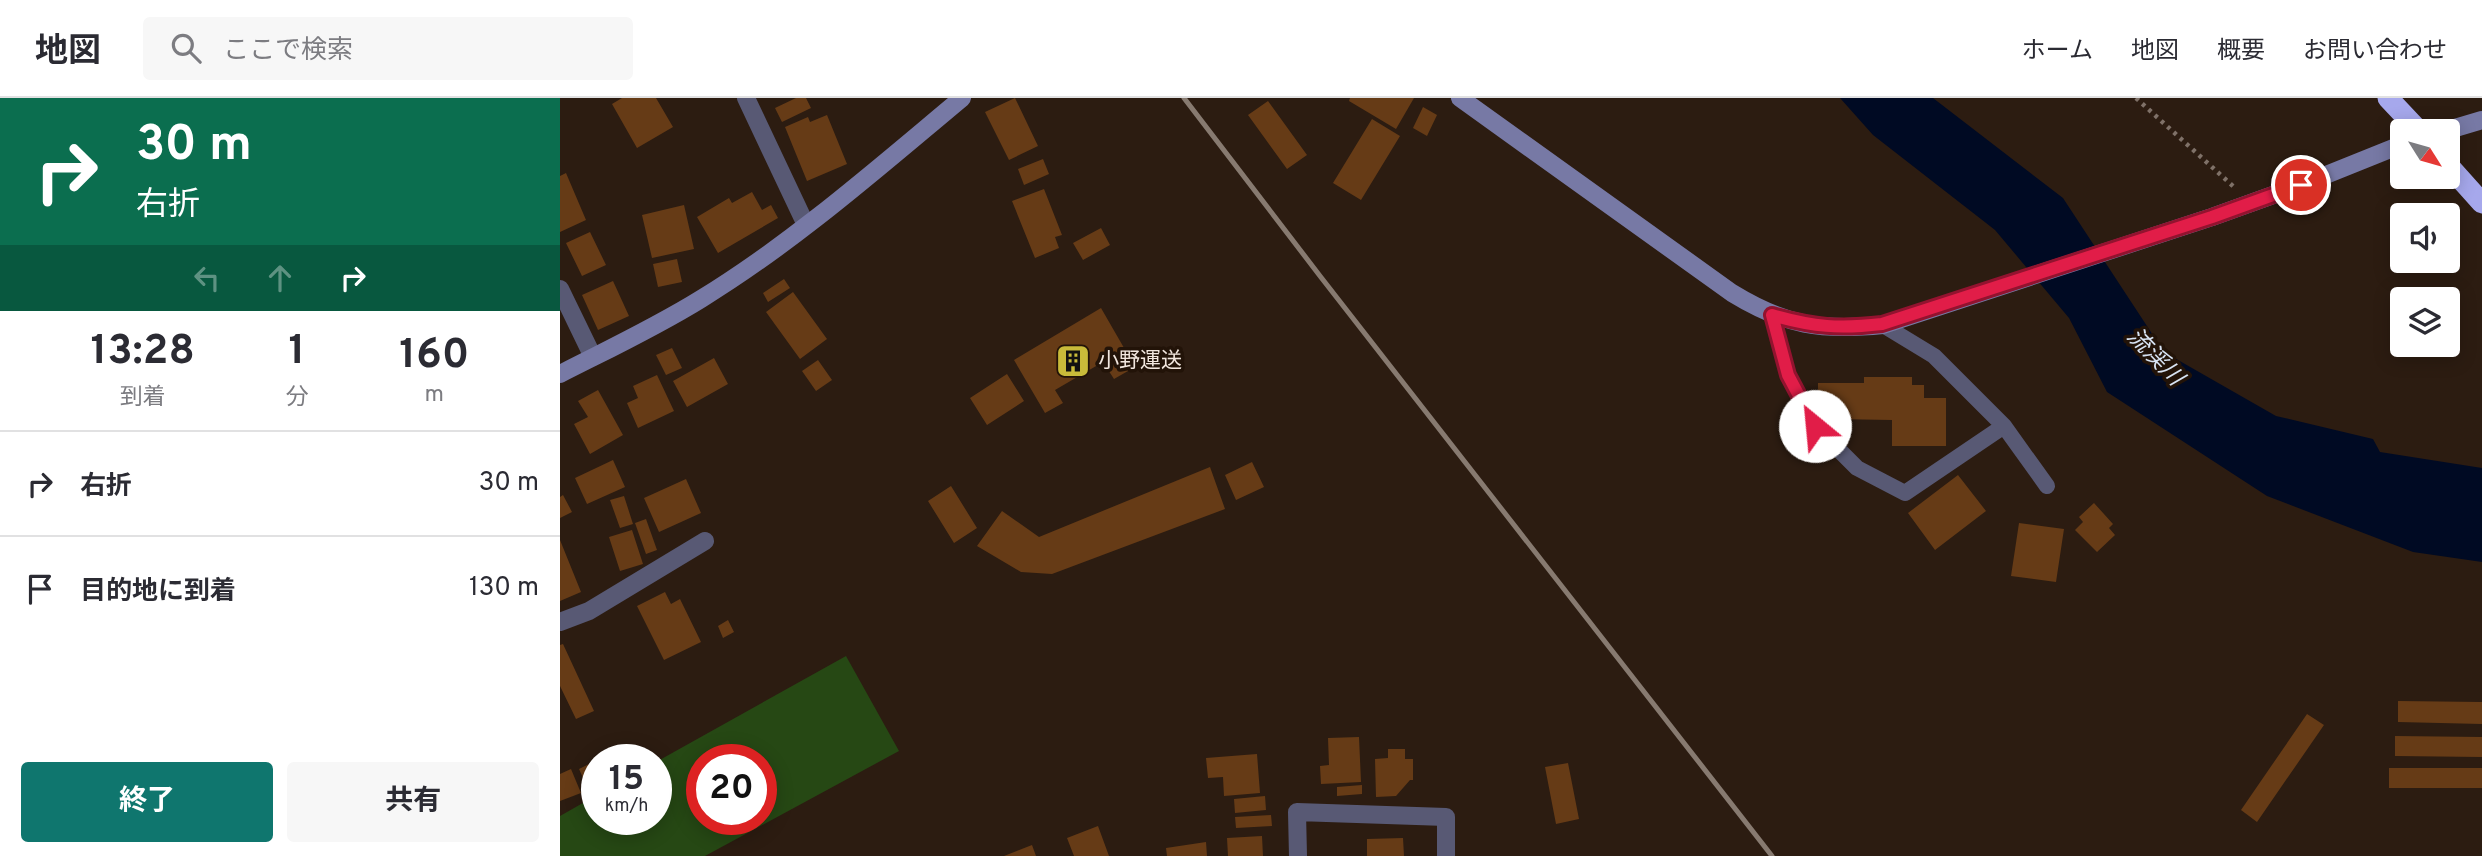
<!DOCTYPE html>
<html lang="ja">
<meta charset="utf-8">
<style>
:root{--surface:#fff;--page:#f7f7f7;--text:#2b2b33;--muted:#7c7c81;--line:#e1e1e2;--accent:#0f766e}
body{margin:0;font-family:Overpass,"Noto Sans JP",sans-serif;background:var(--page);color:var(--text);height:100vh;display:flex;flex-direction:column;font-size:26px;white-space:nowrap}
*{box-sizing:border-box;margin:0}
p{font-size:23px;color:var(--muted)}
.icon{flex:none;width:38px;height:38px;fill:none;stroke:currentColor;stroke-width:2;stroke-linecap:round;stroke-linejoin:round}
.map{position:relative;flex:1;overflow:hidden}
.sheet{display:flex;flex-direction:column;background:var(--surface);width:560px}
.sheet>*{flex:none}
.top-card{background:#0b6e4f;color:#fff;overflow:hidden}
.needle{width:46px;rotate:127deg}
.tools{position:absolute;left:1830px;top:21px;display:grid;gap:14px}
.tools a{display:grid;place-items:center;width:70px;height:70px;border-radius:7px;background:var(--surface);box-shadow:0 4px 18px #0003;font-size:35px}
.speed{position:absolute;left:21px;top:646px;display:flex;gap:14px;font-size:35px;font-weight:700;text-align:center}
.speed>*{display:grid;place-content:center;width:91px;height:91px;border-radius:50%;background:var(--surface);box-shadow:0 4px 18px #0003;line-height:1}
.speed small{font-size:18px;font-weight:400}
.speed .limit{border:10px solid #d22;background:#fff;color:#111}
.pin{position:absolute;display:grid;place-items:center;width:60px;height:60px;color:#fff;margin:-30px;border:4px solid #fff;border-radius:50%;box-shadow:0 2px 7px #0007}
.me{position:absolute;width:77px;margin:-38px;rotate:332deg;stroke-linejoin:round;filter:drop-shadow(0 0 5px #0008)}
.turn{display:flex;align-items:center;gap:24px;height:147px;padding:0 21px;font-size:32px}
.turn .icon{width:91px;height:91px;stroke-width:2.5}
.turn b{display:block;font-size:49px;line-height:60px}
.lanes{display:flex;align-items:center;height:66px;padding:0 21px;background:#0003;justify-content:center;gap:35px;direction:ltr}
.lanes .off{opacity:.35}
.eta{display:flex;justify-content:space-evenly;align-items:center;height:119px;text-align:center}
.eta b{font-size:42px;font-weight:700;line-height:49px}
.action{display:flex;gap:14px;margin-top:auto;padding:14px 21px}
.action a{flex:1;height:80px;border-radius:7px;background:var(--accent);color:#fff;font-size:28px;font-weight:700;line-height:80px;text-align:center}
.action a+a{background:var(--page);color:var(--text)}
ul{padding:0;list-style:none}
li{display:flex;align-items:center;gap:21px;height:105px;padding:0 21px;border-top:2px solid var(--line)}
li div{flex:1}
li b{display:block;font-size:26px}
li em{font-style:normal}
header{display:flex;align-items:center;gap:42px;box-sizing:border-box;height:98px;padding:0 35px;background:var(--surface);border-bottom:2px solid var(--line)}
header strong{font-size:33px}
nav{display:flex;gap:38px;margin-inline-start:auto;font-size:24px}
.search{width:490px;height:63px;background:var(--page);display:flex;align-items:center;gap:18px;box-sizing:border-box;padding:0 24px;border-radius:7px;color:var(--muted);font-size:26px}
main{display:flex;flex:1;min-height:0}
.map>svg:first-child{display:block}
.green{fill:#264814;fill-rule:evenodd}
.water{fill:#000a23}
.building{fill:#663b16}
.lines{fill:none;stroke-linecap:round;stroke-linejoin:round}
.path{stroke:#7f7168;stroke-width:4.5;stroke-dasharray:3.5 5;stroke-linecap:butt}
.lane{stroke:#585974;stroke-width:16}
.street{stroke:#585974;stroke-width:18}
.secondary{stroke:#7779a5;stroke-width:18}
.highway{stroke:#a6a8ec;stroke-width:21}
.rail{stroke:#877a70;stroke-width:5}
.route-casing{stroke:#92132f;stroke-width:18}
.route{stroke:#e11d48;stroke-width:12}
.labels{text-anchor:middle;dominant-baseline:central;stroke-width:7;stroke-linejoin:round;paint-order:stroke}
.poi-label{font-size:21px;fill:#f2e7df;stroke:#221308;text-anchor:start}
.water-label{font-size:23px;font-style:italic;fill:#d8e4f4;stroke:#221308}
</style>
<header>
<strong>地図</strong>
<div class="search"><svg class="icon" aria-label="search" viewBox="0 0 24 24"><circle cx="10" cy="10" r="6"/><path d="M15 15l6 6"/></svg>ここで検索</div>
<nav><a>ホーム</a><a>地図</a><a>概要</a><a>お問い合わせ</a></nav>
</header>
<main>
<section class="sheet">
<div class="top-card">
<div class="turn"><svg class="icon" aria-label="right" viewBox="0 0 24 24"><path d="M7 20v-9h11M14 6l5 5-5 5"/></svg><div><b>30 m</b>右折</div></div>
<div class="lanes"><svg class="icon off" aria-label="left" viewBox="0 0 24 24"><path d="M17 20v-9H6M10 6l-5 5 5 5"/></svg><svg class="icon off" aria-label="ahead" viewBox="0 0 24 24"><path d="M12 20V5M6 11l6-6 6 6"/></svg><svg class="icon" aria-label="right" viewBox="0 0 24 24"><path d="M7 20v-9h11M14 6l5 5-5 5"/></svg></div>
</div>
<div class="eta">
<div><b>13:28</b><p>到着</p></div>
<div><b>1</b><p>分</p></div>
<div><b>160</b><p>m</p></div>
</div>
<ul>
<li><svg class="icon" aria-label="right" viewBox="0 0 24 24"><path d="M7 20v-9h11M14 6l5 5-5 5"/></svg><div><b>右折</b></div><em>30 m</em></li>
<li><svg class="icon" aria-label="arrive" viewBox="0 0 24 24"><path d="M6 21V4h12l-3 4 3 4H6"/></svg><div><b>目的地に到着</b></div><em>130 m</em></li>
</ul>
<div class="action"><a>終了</a><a>共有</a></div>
</section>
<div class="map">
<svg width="1922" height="758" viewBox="0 0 1922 758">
<rect width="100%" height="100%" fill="#2c1c11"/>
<path class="green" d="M286 558 339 653 145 758H0V718L37 697V721H96V664ZM142 662H201V721H142Z"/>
<path class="water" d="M1280 0H1373L1503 100 1604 254 1716 318 1813 341 1820 354 1922 370V464L1853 454 1707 398 1547 294 1509 220 1435 132 1313 37Z"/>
<path class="building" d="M62 0H96L113 29 77 50 52 6Z
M236 0H246L251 10 222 24 215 10Z
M455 0 478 48 449 62 425 14Z
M790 0H854L836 31 789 3Z
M708 3 747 57 727 71 688 17Z
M863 9 877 17 867 38 853 30Z
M267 17 287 66 247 83 225 29 248 19 250 24Z
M812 21 840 38 801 102 773 85Z
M483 61 489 76 464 87 458 71Z
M6 75 26 122 0 134V78Z
M484 91 502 137 495 139 499 150 475 160 452 103Z
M192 94 202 112 211 107 218 120 158 155 137 119 169 100 172 105Z
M124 107 134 151 92 160 82 117Z
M541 130 550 147 523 162 513 145Z
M30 134 46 167 22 178 6 145Z
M117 161 122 184 98 189 93 166Z
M224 181 230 190 208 204 203 195Z
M53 183 69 218 38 232 22 197Z
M233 194 267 241 240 261 206 214Z
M541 210 575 269 554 281 543 264 495 292 503 305 485 315 454 262Z
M112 250 122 270 106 277 96 257Z
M154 260 168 286 127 309 113 283Z
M258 262 272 282 256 293 242 273Z
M447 276 464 303 427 327 410 300Z
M97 277 114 313 78 330 67 305 78 300 73 288Z
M1304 279H1352V287H1364V300H1386V348H1332V322L1273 321 1258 303V285H1304Z
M38 292 63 337 30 356 14 326 28 319 18 303Z
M53 362 65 389 27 406 15 380Z
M692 364 704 389 676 402 665 377Z
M650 369 665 411 492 476 461 474 417 448 442 413 479 439Z
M1398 377 1426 413 1375 452 1348 415Z
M126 381 141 415 99 434 84 400Z
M391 388 417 430 394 445 368 403Z
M3 397 12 414 0 420V399Z
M64 398 73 426 60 430 50 402Z
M1534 405 1553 426 1549 430 1555 437 1537 454 1515 432 1523 424 1519 419Z
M86 421 97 452 86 456 75 425Z
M1459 425 1504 431 1496 484 1451 478Z
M72 432 83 466 60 473 49 439Z
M0 442 21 494 0 503Z
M105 494 111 506 120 501 141 544 104 562 77 508Z
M168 522 174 534 163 540 158 528Z
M3 546 34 613 16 621 0 588V547Z
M1838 603 1922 604V626L1838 624Z
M1747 616 1764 627 1697 724 1681 712Z
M1835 638 1922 639V659L1835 658Z
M799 639 801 684 761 686 760 668 769 667 768 640Z
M828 651H845V661H853V682H850L836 698 816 699 815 661 828 660Z
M59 652 64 662H39Z
M697 656 700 695 664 698 663 679 648 680 646 660Z
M37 662V689L29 693 19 671Z
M1008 665 1019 721 996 726 985 669Z
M1829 670H1922V690H1829Z
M11 671 21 695 0 703V676Z
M802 687V696L777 698V689Z
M705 698 706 712 675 715 674 701Z
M711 717 712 728 676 730 675 719Z
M538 728 549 758H514L507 740Z
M702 738 703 758H668L667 740Z
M843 740 844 758H807V741Z
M646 744 647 758H607L606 750Z
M472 747 476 758H444Z"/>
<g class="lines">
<path class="path" d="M1576 0 1674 89"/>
<path class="lane" d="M1212 217 1228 277 1255 328 1297 370 1345 395 1444 328
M1323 227 1374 258 1444 328 1487 388"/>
<path class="street" d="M186 0 246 127
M0 191 33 259
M0 524 29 513 145 443
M738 758 737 714 886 719V758"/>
<path class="secondary" d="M900 0 1172 195C1226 228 1261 233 1323 227L1652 119 1741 87 1843 46
M1885 33 1922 22
M0 276C47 252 96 229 141 201 234 144 318 70 402 0"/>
<path class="highway" d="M1828 0 1859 33
M1888 67 1922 105"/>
<path class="rail" d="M624 0 760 178 1212 758"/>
</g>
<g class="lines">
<g class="route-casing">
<path id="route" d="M1255 328 1228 277 1212 217C1254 229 1279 231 1322 226L1652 119 1741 87"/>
</g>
<use href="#route" class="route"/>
</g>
<defs>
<g id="building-square" transform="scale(1.75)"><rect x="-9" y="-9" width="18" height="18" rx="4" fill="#c9bb3a" stroke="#221308"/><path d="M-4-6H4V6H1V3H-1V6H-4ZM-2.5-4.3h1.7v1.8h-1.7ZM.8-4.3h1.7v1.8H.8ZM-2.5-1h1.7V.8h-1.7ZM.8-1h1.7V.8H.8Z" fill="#111"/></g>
</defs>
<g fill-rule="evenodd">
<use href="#building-square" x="513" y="263"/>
</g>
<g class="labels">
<g class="poi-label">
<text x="538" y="263">小野運送</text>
</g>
<g class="water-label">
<text transform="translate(1594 260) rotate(46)">流渓川</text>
</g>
</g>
</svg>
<div class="tools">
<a><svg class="needle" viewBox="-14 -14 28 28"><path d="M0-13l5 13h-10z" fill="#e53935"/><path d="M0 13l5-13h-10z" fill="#7c7c81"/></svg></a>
<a><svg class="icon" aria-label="sound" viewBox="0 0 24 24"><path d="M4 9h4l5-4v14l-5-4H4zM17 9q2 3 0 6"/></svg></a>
<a><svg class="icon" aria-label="layers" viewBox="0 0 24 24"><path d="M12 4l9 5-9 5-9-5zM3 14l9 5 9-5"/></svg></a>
</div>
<div class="speed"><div>15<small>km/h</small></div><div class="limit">20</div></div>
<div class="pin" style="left:1741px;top:87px;background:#d93025"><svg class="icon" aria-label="arrive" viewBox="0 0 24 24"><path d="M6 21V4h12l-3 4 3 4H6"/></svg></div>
<svg class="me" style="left:1255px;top:328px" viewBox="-20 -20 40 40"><circle r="19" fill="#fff"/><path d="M0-13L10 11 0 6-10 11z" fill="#e11d48"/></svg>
</div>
</main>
